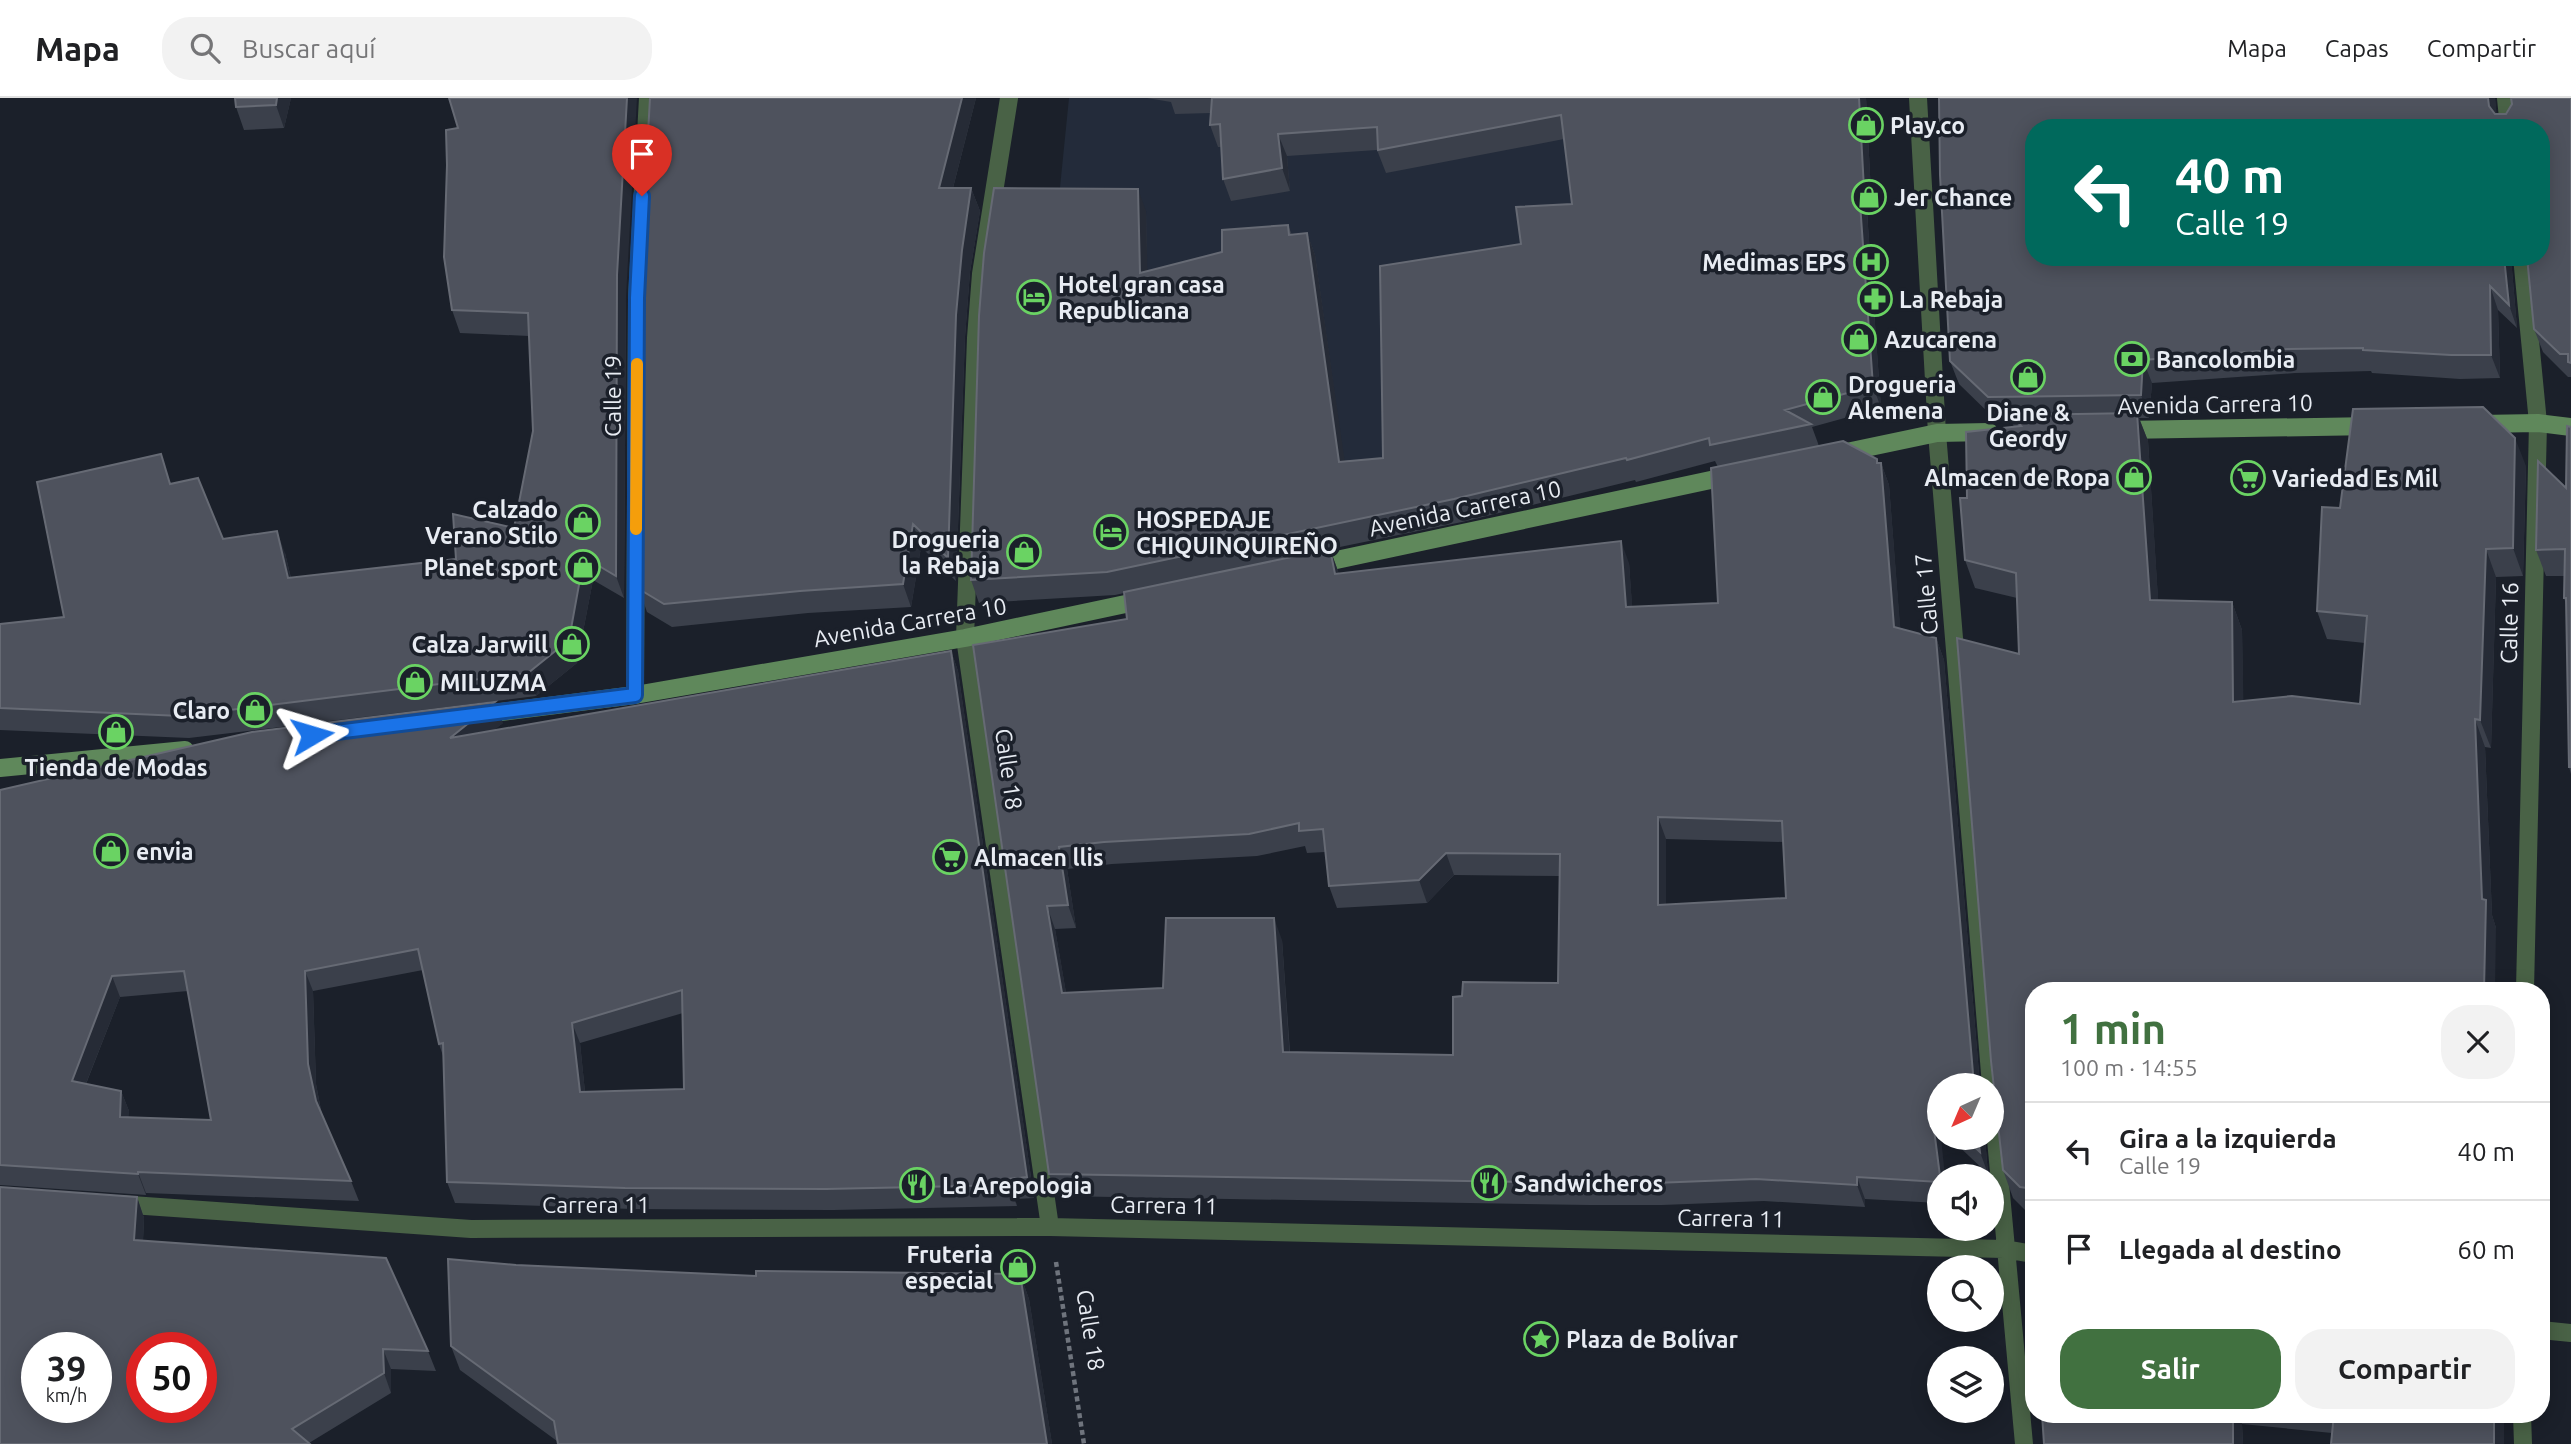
<!DOCTYPE html>
<html lang="es">
<meta charset="utf-8">
<style>
:root{--surface:#fff;--page:#f2f2f2;--text:#202124;--muted:#757577;--line:#e0e0e0;--accent:#417140}
body{margin:0;font-family:Ubuntu,sans-serif;background:var(--page);color:var(--text);height:100vh;display:flex;flex-direction:column;font-size:26px;white-space:nowrap}
*{box-sizing:border-box;margin:0}
p{font-size:23px;color:var(--muted)}
.icon{flex:none;width:38px;height:38px;fill:none;stroke:currentColor;stroke-width:2;stroke-linecap:round;stroke-linejoin:round}
.map{position:relative;flex:1;overflow:hidden}
.drawer{position:absolute;left:2025px;top:884px;width:525px;height:441px;display:flex;flex-direction:column;background:var(--surface);border-radius:28px;box-shadow:0 4px 18px #0003}
.drawer>*{flex:none}
.banner{position:absolute;left:2025px;top:21px;width:525px;height:147px;border-radius:28px;box-shadow:0 4px 18px #0003;background:#00695c;color:#fff;overflow:hidden}
.needle{width:46px;rotate:224deg}
.controls{position:absolute;left:1927px;top:975px;display:grid;gap:14px}
.controls a{display:grid;place-items:center;width:77px;height:77px;border-radius:50%;background:var(--surface);box-shadow:0 4px 18px #0003;font-size:35px}
.speed{position:absolute;left:21px;top:1234px;display:flex;gap:14px;font-size:35px;font-weight:700;text-align:center}
.speed>*{display:grid;place-content:center;width:91px;height:91px;border-radius:50%;background:var(--surface);box-shadow:0 4px 18px #0003;line-height:1}
.speed small{font-size:18px;font-weight:400}
.speed .limit{border:10px solid #d22;background:#fff;color:#111}
.pin{position:absolute;display:grid;place-items:center;width:60px;height:60px;color:#fff;margin:-72px -30px;border-radius:50% 50% 50% 0;rotate:-45deg;box-shadow:0 0 7px #0007}
.pin .icon{rotate:45deg}
.me{position:absolute;width:77px;margin:-38px;rotate:83deg;stroke-linejoin:round;filter:drop-shadow(0 0 5px #0008)}
.turn{display:flex;align-items:center;gap:24px;height:147px;padding:0 35px;font-size:32px}
.turn .icon{width:91px;height:91px;stroke-width:2.5}
.turn b{display:block;font-size:49px;line-height:60px}
.round{display:grid;place-items:center;flex:none;width:74px;height:74px;border-radius:28px;background:var(--page)}
.overview{display:flex;align-items:center;justify-content:space-between;height:119px;padding:0 35px}
h1{font-size:42px;font-weight:700;line-height:52px;color:var(--accent)}
.action{display:flex;gap:14px;margin-top:auto;padding:14px 35px}
.action a{flex:1;height:80px;border-radius:28px;background:var(--accent);color:#fff;font-size:28px;font-weight:700;line-height:80px;text-align:center}
.action a+a{background:var(--page);color:var(--text)}
ul{padding:0;list-style:none}
li{display:flex;align-items:center;gap:21px;height:98px;padding:0 35px;border-top:2px solid var(--line)}
li div{flex:1}
li b{display:block;font-size:26px}
li em{font-style:normal}
header{display:flex;align-items:center;gap:42px;box-sizing:border-box;height:98px;padding:0 35px;background:var(--surface);border-bottom:2px solid var(--line)}
header strong{font-size:33px}
nav{display:flex;gap:38px;margin-inline-start:auto;font-size:24px}
.search{width:490px;height:63px;background:var(--page);display:flex;align-items:center;gap:18px;box-sizing:border-box;padding:0 24px;border-radius:28px;color:var(--muted);font-size:26px}
.map>svg:first-child{display:block}
.built{fill:#232b3a}
.lines{fill:none;stroke-linecap:round;stroke-linejoin:round}
.path{stroke:#6f747d;stroke-width:4.5;stroke-dasharray:5 3.5;stroke-linecap:butt}
.street{stroke:#496246;stroke-width:18}
.secondary{stroke:#5f885b;stroke-width:18}
.wall{fill:#3b404b;fill-rule:evenodd}
.shaded-wall{fill:#262b36}
.building{fill:#4e525d;stroke:#666a74;stroke-width:2;fill-rule:evenodd}
.route-casing{stroke:#114b97;stroke-width:18}
.route{stroke:#1a73e8;stroke-width:12}
.slow{stroke:#f59e0b;stroke-width:12}
.labels{text-anchor:middle;dominant-baseline:central;stroke-width:7;stroke-linejoin:round;paint-order:stroke}
.poi-label{font-size:23px;font-weight:bold;fill:#e8ecf3;stroke:#1b202a;text-anchor:start}
.street-label{font-size:23px;fill:#e8ecf3;stroke:#1b202a}
</style>
<header>
<strong>Mapa</strong>
<div class="search"><svg class="icon" aria-label="search" viewBox="0 0 24 24"><circle cx="10" cy="10" r="6"/><path d="M15 15l6 6"/></svg>Buscar aquí</div>
<nav><a>Mapa</a><a>Capas</a><a>Compartir</a></nav>
</header>
<div class="map">
<svg width="2571" height="1346" viewBox="0 0 2571 1346">
<rect width="100%" height="100%" fill="#1b202a"/>
<path class="built" d="M1069 0H1864L1873 292 1021 478Z"/>
<g class="lines">
<path class="path" d="M1056 1164 1084 1346"/>
<path class="street" d="M1009 0 981 176 976 240 965 540 1050 1129
M1918 0 1937 335 1991 987
M2506 0 2509 30
M2522 159 2538 325 2525 892
M635 597 637 200 648 0
M1992 998 2024 1346
M117 1106 471 1131 1050 1129 2004 1151 2034 1156
M2541 1232 2571 1235
M2522 1316 2523 1346"/>
<path class="secondary" d="M2479 326 2538 325 2571 329
M2122 332 2374 328
M1837 356 1937 335 1989 334
M1313 467 1734 377
M477 617 635 597 965 540 1149 501
M0 670 185 652"/>
</g>
<path class="wall" d="M291 0 284 30 244 32 236 9Z
M650 0H976L953 90H971L980 113 970 174 965 239 956 483 921 449 911 509 808 515 672 529 647 514 639 491Z
M1147 0H1866L1872 114H1867L1881 310 1812 329 1819 348 1881 365 1889 387 1900 530 1936 540 1944 562 1980 987H1939V1105L1865 1101V1109L1764 1103 1662 1107H1589L1057 1098 1049 1076 973 547 1127 521 1124 495 1115 497 979 505 971 482 1146 113 1147 173 1222 154 1288 127 1292 137 1307 135 1315 157 1344 363 1383 360 1521 146 1572 106 1564 41 1386 75 1377 52 1287 58 1290 93 1231 103 1223 81 1221 49H1218L1210 27 1211 15 1175 16 1171 4ZM1715 363 1718 369V505L1632 509 1629 465 1339 476 1330 451 1462 424 1635 382 1636 384ZM1666 741 1783 744 1786 800 1666 807ZM1305 748 1307 755 1325 754 1329 788 1337 810 1427 805 1454 777 1560 778 1558 885 1462 898 1453 957 1290 954 1282 842 1163 890 1066 895 1055 831 1076 830 1067 771 1112 766 1257 758Z
M1939 0H2495L2496 16H2506L2571 0V279H2568L2543 254 2534 231 2541 30H2034L2511 160 2517 230 2498 212 2500 280 2460 281 2372 275 2371 273 2295 275 2152 285 2149 320H2139L2148 343 2158 502 2232 504 2242 532 2243 603 2360 606 2365 545 2327 541 2317 513 2340 410 2526 368 2523 478 2496 479 2491 650 2485 649 2492 817 2496 830 2034 892V1118H2031L2013 1100 2003 1072 2019 556 2017 500 1975 490 1965 462 1967 400 2014 329 2011 322 1997 323 1959 286 1950 263Z
M458 30 626 199 624 500 593 482 577 565 536 598 189 640 0 632V526L64 519 171 386 223 441 285 455 291 480 456 461 514 430 533 333 529 238 460 235 452 212Z
M2571 329V676L2569 669 2566 506 2564 500 2565 478H2546L2536 452 2566 390Z
M951 553 958 573 1034 1100 1015 1101 1017 1108 833 1112 632 1111 455 1105 447 1084 443 958 439 946 423 872 313 893 316 986 322 1017 351 1083 359 1103 146 1095V1097L0 1087V692L503 625 492 633ZM188 893 211 1022 128 1019 129 1013 121 993 86 986 120 899ZM683 915 684 991 585 994 580 945Z
M1950 1040H1985L1988 1076Z
M137 1099 144 1120 143 1143 428 1253 436 1273 391 1271V1295L309 1345 0 1346Z
M516 1167 756 1178 1020 1176 1029 1201 1052 1346H558L557 1343 460 1272 451 1248Z
M2042 1316H2504V1346L2332 1335 2242 1326 2243 1346H2044Z"/>
<path class="shaded-wall" d="M277 0H291L284 30 276 7Z
M627 0H637L626 199 624 500 616 478 617 177Z
M962 0H976L947 113 939 90Z
M1859 0H1866L1872 114 1864 91Z
M2488 0H2495L2498 30 2489 8Z
M1278 36 1287 58 1290 93 1282 70Z
M971 90 980 113 970 174 965 239 956 483 948 460 956 217 962 152Z
M1138 91 1146 113 1148 197 1140 175Z
M1859 91 1867 114 1881 310 1873 288Z
M1307 135 1315 157 1348 386 1339 364Z
M2504 159H2511L2517 230 2509 207Z
M2490 188 2498 212 2500 280 2491 257Z
M2143 262 2152 285 2149 320 2141 297Z
M2137 315 2148 343 2160 530 2150 502Z
M2515 340 2526 368 2523 478 2513 450Z
M1877 361 1882 374 1881 365 1889 387 1902 551 1894 529Z
M913 426 921 449 911 509 903 486Z
M277 433 285 455 296 503 288 480Z
M1621 443 1629 465 1634 532 1626 509Z
M1330 451 1338 473 1343 498 1335 476Z
M2486 451 2496 479 2491 650 2480 622Z
M584 459 593 482 577 565 536 598 528 575Z
M2232 504 2242 532 2244 632 2233 604Z
M1936 540 1944 562 1980 987H1974Z
M951 553 958 573 1034 1100 1027 1079Z
M495 604 503 625 458 661 450 640Z
M2475 621 2485 649 2492 817 2496 830 2495 892H2484Z
M1658 719 1666 741V829L1658 807Z
M1059 749 1067 771 1076 830 1068 807Z
M1446 755 1454 777 1427 805 1419 782Z
M1047 808 1055 831 1070 917 1062 895Z
M1274 820 1282 842 1291 976 1283 954Z
M305 873 313 893 316 986 323 1024 316 1003 308 966Z
M112 878 120 899 79 1003 72 983Z
M572 925 580 945 587 1014 580 994Z
M121 993 129 1013 127 1039 120 1019Z
M1931 1008 1939 1028V1040H1941L1945 1078H1940Z
M1978 1040H1985L1988 1076 1980 1054Z
M138 1074 146 1095V1097L138 1076Z
M1857 1079 1865 1101V1109L1857 1087Z
M1008 1081 1015 1101 1017 1108 1009 1087Z
M137 1099 144 1120 142 1163 134 1142Z
M1020 1176 1029 1201 1052 1346H1047Z
M383 1251 391 1271V1295L384 1275Z
M2233 1316H2239L2242 1326 2243 1346H2233Z
M2494 1316H2504V1346H2494Z"/>
<path class="building" d="M235 0H277L276 7 236 9Z
M449 0H627L617 177 616 478 584 459 569 542 528 575 181 618 0 610V526L64 519 37 384 161 356 170 386 198 380 223 441 277 433 288 480 456 461 453 416 514 430 533 333 528 215 452 212 444 159 447 67 446 32 458 30Z
M650 0H962L939 90H971L962 152 956 217 948 460 913 426 903 486 800 493 664 506 639 491 640 178Z
M1212 0H1859L1864 91H1859L1873 288 1785 312 1811 326 1710 347 1709 340 1627 362 1626 360 1454 401 1107 474 971 482 979 218 984 155 994 90 1138 91 1140 175 1222 154V132L1288 127 1289 137 1307 135 1339 364 1383 360 1380 168 1521 146 1516 109 1572 106 1561 17 1378 52 1377 29 1278 36 1282 70 1223 81 1220 26 1210 27Z
M1939 0H2488L2489 8 2495 16H2506L2512 6 2511 0H2571V265L2568 264V256H2560L2534 231 2527 159H2541V30H2034V159H2504L2509 207 2490 188 2491 257H2451L2363 252V250L2287 251 2143 262 2141 297 1988 299 1950 263 1940 77Z
M2483 309 2515 340 2513 450 2486 451 2480 622 2475 621 2482 801 2486 802 2484 892H2034V1091L2020 1089 2003 1072 1991 963 1957 540 2019 556 2016 475 1965 462 1960 400H1967L1966 334 2021 328 2009 317 2137 315 2150 502 2232 504 2233 604 2292 598 2360 606 2367 518 2317 513 2322 409 2340 410 2353 311Z
M2567 328 2571 329V669H2569L2566 500H2564L2565 451 2536 452 2538 363 2566 390Z
M1843 343 1877 361V365H1881L1894 529 1936 540 1974 987H1939V1015L1931 1008 1940 1078 1939 1084 1857 1079V1087L1756 1081 1654 1085H1581L1049 1076 973 547 1127 521 1124 494 1330 451 1335 476 1621 443 1626 509 1718 505 1711 370ZM1658 719 1782 723 1786 800 1658 807ZM1299 725V733L1323 731 1329 788 1419 782 1446 755 1560 756 1558 885 1463 884 1462 898 1453 899V957L1283 954 1274 820H1166L1163 890 1062 895 1047 808 1068 807 1059 749 1104 744 1249 736Z
M951 553 1027 1079 1008 1081 1009 1087 826 1091 625 1090 447 1084 443 945 439 946 418 851 305 873 308 966 316 1003 351 1083 138 1074V1076L0 1067V692L252 634 495 604 450 640ZM184 873 211 1022 120 1019 121 993 72 983 112 878ZM682 892 684 991 580 994 572 925Z
M1965 1040H1978L1980 1054Z
M0 1089 137 1099 134 1142 386 1160 428 1253 383 1251 384 1275 292 1331 310 1346H0ZM37 1250H96V1309H37ZM142 1250H201V1309H142Z
M448 1161 516 1167 756 1178V1173L1020 1176 1047 1346H558L554 1323 451 1248Z
M2031 1179H2034V1211Z
M2042 1316H2233V1346H2044Z
M2334 1316H2494V1346H2331Z"/>
<g class="lines">
<g class="route-casing">
<path id="route" d="M312 637 635 597 637 200 642 98"/>
</g>
<use href="#route" class="route"/>
<path class="slow" d="M636 431 637 266"/>
</g>
<defs>
<g id="shop-ring" transform="scale(1.75)"><circle r="9.5" fill="#1b202a" stroke="#6ad363" stroke-width="1.5"/><path d="M-5-2.5h2.3a2.7 3.5 0 0 1 5.4 0H5L5.5 6h-11ZM-1.5-2.5h3a1.5 2.3 0 0 0-3 0Z" fill="#6ad363"/></g>
<g id="hospital-ring" transform="scale(1.75)"><circle r="9.5" fill="#1b202a" stroke="#6ad363" stroke-width="1.5"/><path d="M-5-5h3v3.5h4V-5h3V5h-3V1.5h-4V5h-3Z" fill="#6ad363"/></g>
<g id="hotel-ring" transform="scale(1.75)"><circle r="9.5" fill="#1b202a" stroke="#6ad363" stroke-width="1.5"/><path d="M-6-4.5h1.5V1H6V5H4.5V3h-9V5H-6ZM-4 0a1.8 1.8 0 1 1 3.6 0ZM.5 0V-2.5h3Q6-2.5 6 0Z" fill="#6ad363"/></g>
<g id="pharmacy-ring" transform="scale(1.75)"><circle r="9.5" fill="#1b202a" stroke="#6ad363" stroke-width="1.5"/><path d="M-2-6h4v4h4v4h-4v4h-4v-4h-4v-4h4Z" fill="#6ad363"/></g>
<g id="bank-ring" transform="scale(1.75)"><circle r="9.5" fill="#1b202a" stroke="#6ad363" stroke-width="1.5"/><path d="M-6-4H6V4H-6ZM0-2.3a2.3 2.3 0 1 0 0 4.6a2.3 2.3 0 1 0 0-4.6Z" fill="#6ad363"/></g>
<g id="supermarket-ring" transform="scale(1.75)"><circle r="9.5" fill="#1b202a" stroke="#6ad363" stroke-width="1.5"/><path d="M-6-5.5h2.5l.6 2H6L4.5 2H-2.5L-4.4-4H-6ZM-1.5 3.2a1.3 1.3 0 1 0 .1 0ZM3 3.2a1.3 1.3 0 1 0 .1 0Z" fill="#6ad363"/></g>
<g id="restaurant-ring" transform="scale(1.75)"><circle r="9.5" fill="#1b202a" stroke="#6ad363" stroke-width="1.5"/><path d="M-5-6h1v4h1v-4h1v4h1v-4h1v5L-1.5 .5V6h-2V.5L-5-1ZM5-6V6H3V1.5H1.5Q1.5-4 5-6Z" fill="#6ad363"/></g>
<g id="sight-ring" transform="scale(1.75)"><circle r="9.5" fill="#1b202a" stroke="#6ad363" stroke-width="1.5"/><path d="M0-6L1.8-2.2L6-1.7L2.9 1.2L3.7 5.4L0 3.3L-3.7 5.4L-2.9 1.2L-6-1.7L-1.8-2.2Z" fill="#6ad363"/></g>
</defs>
<g fill-rule="evenodd">
<use href="#shop-ring" x="1866" y="27"/>
<use href="#shop-ring" x="1869" y="99"/>
<use href="#hospital-ring" x="1871" y="164"/>
<use href="#hotel-ring" x="1034" y="199"/>
<use href="#pharmacy-ring" x="1875" y="201"/>
<use href="#shop-ring" x="1859" y="241"/>
<use href="#bank-ring" x="2132" y="261"/>
<use href="#shop-ring" x="2028" y="279"/>
<use href="#shop-ring" x="1823" y="299"/>
<use href="#shop-ring" x="2134" y="379"/>
<use href="#supermarket-ring" x="2248" y="380"/>
<use href="#shop-ring" x="583" y="424"/>
<use href="#hotel-ring" x="1111" y="434"/>
<use href="#shop-ring" x="1024" y="454"/>
<use href="#shop-ring" x="583" y="469"/>
<use href="#shop-ring" x="572" y="546"/>
<use href="#shop-ring" x="415" y="584"/>
<use href="#shop-ring" x="255" y="612"/>
<use href="#shop-ring" x="116" y="634"/>
<use href="#shop-ring" x="111" y="753"/>
<use href="#supermarket-ring" x="950" y="759"/>
<use href="#restaurant-ring" x="1489" y="1085"/>
<use href="#restaurant-ring" x="917" y="1087"/>
<use href="#shop-ring" x="1018" y="1169"/>
<use href="#sight-ring" x="1541" y="1241"/>
</g>
<g class="labels">
<g class="poi-label">
<text x="1890" y="27">Play.co</text>
<text x="1894" y="99">Jer Chance</text>
<text x="1846" y="164" text-anchor="end">Medimas EPS</text>
<text x="1058" y="186">Hotel gran casa<tspan x="1058" dy="26">Republicana</tspan></text>
<text x="1899" y="201">La Rebaja</text>
<text x="1884" y="241">Azucarena</text>
<text x="2156" y="261">Bancolombia</text>
<text x="1848" y="286">Drogueria<tspan x="1848" dy="26">Alemena</tspan></text>
<text x="2028" y="314" text-anchor="middle">Diane &amp;<tspan x="2028" dy="26">Geordy</tspan></text>
<text x="2110" y="379" text-anchor="end">Almacen de Ropa</text>
<text x="2272" y="380">Variedad Es Mil</text>
<text x="558" y="411" text-anchor="end">Calzado<tspan x="558" dy="26">Verano Stilo</tspan></text>
<text x="1136" y="421">HOSPEDAJE<tspan x="1136" dy="26">CHIQUINQUIREÑO</tspan></text>
<text x="1000" y="441" text-anchor="end">Drogueria<tspan x="1000" dy="26">la Rebaja</tspan></text>
<text x="558" y="469" text-anchor="end">Planet sport</text>
<text x="548" y="546" text-anchor="end">Calza Jarwill</text>
<text x="440" y="584">MILUZMA</text>
<text x="230" y="612" text-anchor="end">Claro</text>
<text x="116" y="669" text-anchor="middle">Tienda de Modas</text>
<text x="136" y="753">envia</text>
<text x="974" y="759">Almacen llis</text>
<text x="1514" y="1085">Sandwicheros</text>
<text x="942" y="1087">La Arepologia</text>
<text x="993" y="1156" text-anchor="end">Fruteria<tspan x="993" dy="26">especial</tspan></text>
<text x="1566" y="1241">Plaza de Bolívar</text>
</g>
<g class="street-label">
<text transform="translate(612 298) rotate(-90)">Calle 19</text>
<text transform="translate(2215 306) rotate(-1)">Avenida Carrera 10</text>
<text transform="translate(1465 410) rotate(-12)">Avenida Carrera 10</text>
<text transform="translate(1926 496) rotate(-95)">Calle 17</text>
<text transform="translate(910 524) rotate(-10)">Avenida Carrera 10</text>
<text transform="translate(2509 525) rotate(-89)">Calle 16</text>
<text transform="translate(1009 671) rotate(82)">Calle 18</text>
<text x="596" y="1106">Carrera 11</text>
<text transform="translate(1164 1107) rotate(1)">Carrera 11</text>
<text transform="translate(1731 1120) rotate(1)">Carrera 11</text>
<text transform="translate(1091 1232) rotate(81)">Calle 18</text>
</g>
</g>
</svg>
<div class="controls">
<a><svg class="needle" viewBox="-14 -14 28 28"><path d="M0-13l5 13h-10z" fill="#e53935"/><path d="M0 13l5-13h-10z" fill="#757577"/></svg></a>
<a><svg class="icon" aria-label="sound" viewBox="0 0 24 24"><path d="M4 9h4l5-4v14l-5-4H4zM17 9q2 3 0 6"/></svg></a>
<a><svg class="icon" aria-label="search" viewBox="0 0 24 24"><circle cx="10" cy="10" r="6"/><path d="M15 15l6 6"/></svg></a>
<a><svg class="icon" aria-label="layers" viewBox="0 0 24 24"><path d="M12 4l9 5-9 5-9-5zM3 14l9 5 9-5"/></svg></a>
</div>
<div class="speed"><div>39<small>km/h</small></div><div class="limit">50</div></div>
<div class="pin" style="left:642px;top:98px;background:#d93025"><svg class="icon" aria-label="arrive" viewBox="0 0 24 24"><path d="M6 21V4h12l-3 4 3 4H6"/></svg></div>
<svg class="me" style="left:312px;top:637px" viewBox="-20 -20 40 40"><path d="M0-17L14 15 0 8-14 15z" fill="#1a73e8" stroke="#fff" stroke-width="4"/></svg>
<div class="banner">
<div class="turn"><svg class="icon" aria-label="left" viewBox="0 0 24 24"><path d="M17 20v-9H6M10 6l-5 5 5 5"/></svg><div><b>40 m</b>Calle 19</div></div>
</div>
<section class="drawer">
<div class="overview"><div><h1>1 min</h1><p>100 m · 14:55</p></div><a class="round"><svg class="icon" aria-label="close" viewBox="0 0 24 24"><path d="M6 6l12 12M18 6L6 18"/></svg></a></div>
<ul>
<li><svg class="icon" aria-label="left" viewBox="0 0 24 24"><path d="M17 20v-9H6M10 6l-5 5 5 5"/></svg><div><b>Gira a la izquierda</b><p>Calle 19</p></div><em>40 m</em></li>
<li><svg class="icon" aria-label="arrive" viewBox="0 0 24 24"><path d="M6 21V4h12l-3 4 3 4H6"/></svg><div><b>Llegada al destino</b></div><em>60 m</em></li>
</ul>
<div class="action"><a>Salir</a><a>Compartir</a></div>
</section>
</div>
